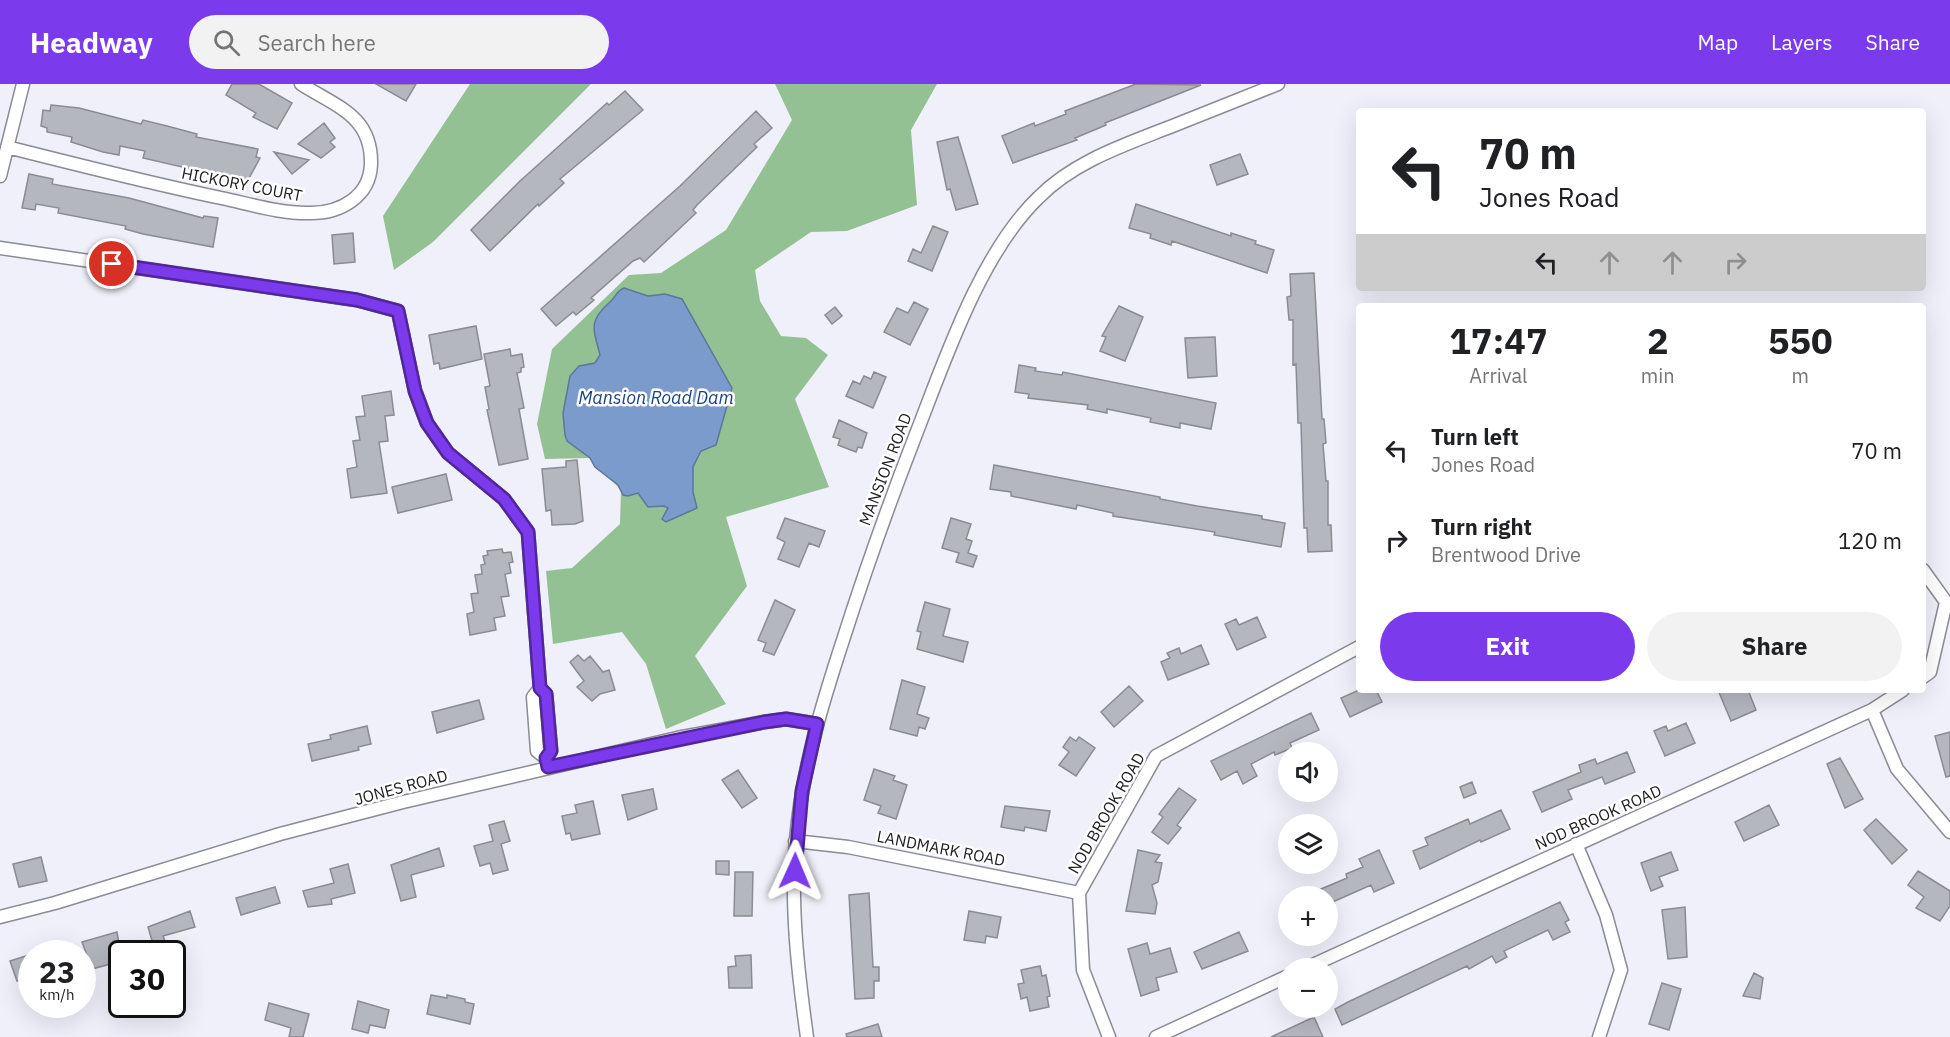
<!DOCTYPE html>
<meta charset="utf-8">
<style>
:root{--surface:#fff;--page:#f2f2f2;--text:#202124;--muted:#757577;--accent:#7c3aed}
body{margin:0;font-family:"IBM Plex Sans",sans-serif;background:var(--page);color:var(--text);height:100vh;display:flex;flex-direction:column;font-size:22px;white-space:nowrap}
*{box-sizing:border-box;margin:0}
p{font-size:20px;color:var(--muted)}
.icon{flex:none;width:33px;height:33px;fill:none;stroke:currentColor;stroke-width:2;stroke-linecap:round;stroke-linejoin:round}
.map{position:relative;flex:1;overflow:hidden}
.details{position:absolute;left:1356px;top:219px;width:570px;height:390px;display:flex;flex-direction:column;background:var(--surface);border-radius:6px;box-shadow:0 6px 24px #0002}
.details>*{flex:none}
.top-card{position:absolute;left:1356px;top:24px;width:570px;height:183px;border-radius:6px;box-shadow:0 6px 24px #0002;background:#fff;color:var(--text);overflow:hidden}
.buttons{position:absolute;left:1278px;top:658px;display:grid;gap:12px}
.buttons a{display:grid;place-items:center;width:60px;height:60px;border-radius:50%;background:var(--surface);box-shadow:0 6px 24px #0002;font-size:30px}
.speed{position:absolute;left:18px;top:856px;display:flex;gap:12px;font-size:30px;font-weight:700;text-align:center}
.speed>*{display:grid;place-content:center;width:78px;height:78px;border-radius:50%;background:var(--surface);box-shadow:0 6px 24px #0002;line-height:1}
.speed small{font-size:15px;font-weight:400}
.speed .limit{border:3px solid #111;border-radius:9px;background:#fff;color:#111}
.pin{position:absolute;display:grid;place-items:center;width:51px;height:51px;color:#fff;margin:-26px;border:3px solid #fff;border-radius:50%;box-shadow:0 2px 6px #0007}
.me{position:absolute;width:66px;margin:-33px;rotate:1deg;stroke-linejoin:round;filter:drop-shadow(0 0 4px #0008)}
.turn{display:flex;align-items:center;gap:21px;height:126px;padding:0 24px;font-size:27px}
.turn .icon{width:78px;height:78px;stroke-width:2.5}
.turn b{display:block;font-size:42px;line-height:51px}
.lanes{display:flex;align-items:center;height:57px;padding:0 24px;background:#0003;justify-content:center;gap:30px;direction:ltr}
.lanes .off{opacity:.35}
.eta{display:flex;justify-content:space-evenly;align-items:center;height:102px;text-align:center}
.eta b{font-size:36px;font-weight:700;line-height:42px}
.primary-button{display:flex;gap:12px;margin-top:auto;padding:12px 24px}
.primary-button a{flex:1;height:69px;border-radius:36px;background:var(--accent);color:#fff;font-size:24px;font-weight:700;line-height:69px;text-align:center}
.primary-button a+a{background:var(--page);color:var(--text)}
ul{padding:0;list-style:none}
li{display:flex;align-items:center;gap:18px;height:90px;padding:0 24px}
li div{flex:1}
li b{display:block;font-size:22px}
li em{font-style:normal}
header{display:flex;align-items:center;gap:36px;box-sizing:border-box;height:84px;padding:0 30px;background:var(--accent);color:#fff}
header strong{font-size:28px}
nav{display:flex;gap:33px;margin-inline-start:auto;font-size:21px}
.search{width:420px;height:54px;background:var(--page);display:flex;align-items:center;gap:15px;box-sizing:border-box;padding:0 21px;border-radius:33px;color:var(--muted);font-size:22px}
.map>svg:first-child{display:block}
.forest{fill:#94c194}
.water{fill:#7a9bcb;stroke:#5f7699;stroke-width:1.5}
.building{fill:#b5b7bf;stroke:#8a8b93;stroke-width:1.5}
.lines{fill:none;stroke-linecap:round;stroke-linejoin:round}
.street-casing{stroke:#8a8b93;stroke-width:15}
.street{stroke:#fff;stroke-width:12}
.route-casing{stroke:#51269a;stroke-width:15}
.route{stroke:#7c3aed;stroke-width:10}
.labels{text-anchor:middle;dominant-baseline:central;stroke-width:5;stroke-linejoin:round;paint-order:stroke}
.street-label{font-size:16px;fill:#202023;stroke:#fff}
.water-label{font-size:18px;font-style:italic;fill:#19437e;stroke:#fff}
</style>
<header>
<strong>Headway</strong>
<div class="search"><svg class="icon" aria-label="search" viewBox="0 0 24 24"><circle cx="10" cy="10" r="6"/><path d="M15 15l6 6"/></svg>Search here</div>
<nav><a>Map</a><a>Layers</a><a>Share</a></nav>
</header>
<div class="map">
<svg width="1950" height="953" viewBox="0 0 1950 953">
<rect width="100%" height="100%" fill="#eff0f9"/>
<path class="forest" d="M470 0H591L433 158 394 186 383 132Z
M775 0H937L911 46 917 121 847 147 811 148 755 186 760 217 781 252 806 254 828 271 795 315 829 403 726 433 747 502 695 572 726 620 666 645 646 580 622 548 553 560 546 487 572 484 620 440 621 406 590 374 545 375 537 340 552 265 629 191 661 189 726 146 792 36Z"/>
<path class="water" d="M624 204 648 212 665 210 682 215 732 304 716 361 701 367 693 383V408L697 424 666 438 662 435 668 424 664 422 648 423 638 409 628 412 623 411 618 401 595 383 590 374 567 357 565 351 563 329 570 292 579 282 595 279 600 271C593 244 588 237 611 217 616 212 617 207 624 204Z"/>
<path class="building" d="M232 0H259L292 19 277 45 253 33 256 29 226 11Z
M376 0H416L406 17Z
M1136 0 1201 1 1105 39 1106 41 1075 54 1077 56 1013 79 1002 52 1034 39 1035 42 1066 30 1065 27Z
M625 7 643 26 560 95 564 99 539 122 538 120 490 167 471 146 520 97 607 19 609 21Z
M51 21 79 24 141 40 143 36 167 42 197 50 196 53 258 65 256 73 260 74 247 98 143 74 145 67 120 62 119 71 103 68 71 58 72 53 47 48V44L41 42 43 26 50 27Z
M756 27 772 44 754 60 757 63 697 121 693 126 696 129 644 178 640 174 633 177 591 214 594 216 576 231 573 228 556 242 541 225 680 102Z
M324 39 335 54 330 58 335 63 321 74 298 60Z
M958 53 978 120 956 126 950 105 947 106 937 58Z
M274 68 309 76 292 90Z
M1240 70 1248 90 1217 101 1210 81Z
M29 90 53 95 52 100 129 114 203 134 204 132 218 134 213 163 143 150 125 145 126 142 58 129 59 124 36 120 35 126 22 124Z
M1136 120 1231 152V149L1256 157 1255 160 1274 166 1267 189 1172 157 1171 161 1150 154 1151 150 1129 144Z
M933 142 948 148 932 187 908 177 913 165 921 169Z
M353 149 355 178 334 180 332 151Z
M1314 189 1322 335H1324L1326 359 1323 360 1326 397H1328V441H1331L1332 467 1308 468 1307 444H1304L1301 339H1298L1296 280 1293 281V236H1289L1287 213 1291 212 1290 190Z
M914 218 928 225 910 261 884 248 897 224 908 229Z
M1119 222 1143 233 1125 277 1100 267 1106 253 1102 252Z
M835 223 842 232 832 240 825 231Z
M476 242 482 275 440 285 439 279 434 280 429 251Z
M1215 253 1217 292 1188 294 1185 254Z
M510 265 511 272 522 270 524 283 521 284V288L517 289 524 324 519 325 528 375 499 381 487 326 489 325 485 303 490 302 484 270Z
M1019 281 1036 284 1035 287 1062 291 1063 288 1216 319 1211 345 1180 339V344L1150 338 1151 334 1107 325V329L1087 325 1088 321 1028 314 1029 310 1015 308Z
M874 288 886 293 873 324 846 312 853 297 860 300 864 292 871 295Z
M391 307 394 331 385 332 388 357 379 358 387 409 351 414 347 385 357 383 353 357 360 356 356 333 365 332 362 312Z
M839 336 867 349 862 364 858 363 856 368 838 361 840 355 833 353Z
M577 376 583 437 575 440 552 441 551 426 546 427 542 385 566 383V377Z
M994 381 1160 413V415L1197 422 1262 432V435L1285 439 1281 463 1214 451 1215 448 1113 432V429L1077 421 1076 425 1011 412V408L990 405Z
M446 390 452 416 398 429 392 403Z
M785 434 825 447 819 463 809 459 799 483 778 475 785 458 777 454Z
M951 434 971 440 966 455 972 457 968 469 977 472 973 483 956 478 959 469 942 464Z
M502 465 503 469 511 468 513 478 509 479 511 489 505 490 509 512 501 513 505 532 494 534 496 546 470 551 467 530 474 528 471 510 478 509 475 491 482 490 481 481 485 480 483 472 488 471 487 467Z
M775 516 795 526 774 571 763 567 766 559 758 556Z
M925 518 950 525 943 552 968 558 963 578 917 565 921 548 917 547Z
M1257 533 1266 553 1237 566 1225 540 1236 535 1239 541Z
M1201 561 1209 580 1168 596 1161 578 1170 574 1167 569 1179 564 1181 570Z
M578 571 584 577 590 572 603 588 609 586 615 606 600 610 592 617 577 603 584 597 570 578Z
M902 596 925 603 917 630 929 634 925 645 919 643 917 652 890 645Z
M1129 602 1143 617 1114 643 1101 628Z
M1359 606H1376L1382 618 1350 633 1341 614Z
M1718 606H1748L1756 626 1731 637Z
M479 616 484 635 437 649 432 628Z
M1311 629 1319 646 1290 659 1292 664 1275 671 1274 668 1251 680 1257 692 1243 700 1237 687 1221 696 1211 677Z
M1686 639 1695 659 1665 672 1654 647 1666 642 1668 647Z
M367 642 371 660 358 663 359 666 312 677 308 660 331 655 330 651Z
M1950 648V692L1946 693 1935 652Z
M1070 653 1076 657 1079 653 1095 664 1076 692 1059 681 1069 668 1063 663Z
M1627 668 1635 688 1605 700 1602 693 1568 706 1572 715 1542 728 1533 708 1581 688 1579 681 1595 675 1597 680Z
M1840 674 1863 715 1845 724 1827 680Z
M874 685 895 692 893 696 907 701 896 735 878 729 881 722 864 716Z
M738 686 757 714 742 724 722 696Z
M1472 698 1476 709 1464 714 1460 703Z
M1179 704 1196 716 1177 741 1181 744 1168 760 1152 748 1163 733 1159 730Z
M653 705 657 725 628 736 622 711Z
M593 717 600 750 572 756 570 749 566 750 562 732 577 729 575 721Z
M1769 721 1779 741 1744 757 1735 738Z
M1005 722 1050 727 1046 747 1025 743 1024 747 1001 743Z
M1501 726 1510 745 1481 758 1480 756 1420 785 1413 767 1428 761 1425 754 1468 735 1470 740Z
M1876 735 1907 766 1892 780 1864 746Z
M504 737 510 757 501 760 508 786 493 790 490 779 480 782 474 762 493 757 489 741Z
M439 764 444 782 411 791 416 813 401 817 391 781Z
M1138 766 1160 771 1155 778 1162 779 1158 798 1152 801 1157 819 1155 830 1126 827Z
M1379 766 1394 799 1374 808 1371 801 1328 820V813H1302L1347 794 1346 790 1363 783 1359 775Z
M1671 768 1678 786 1659 793 1663 802 1651 807 1641 779Z
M41 773 47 797 19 803 13 780Z
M716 777H729V791L716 790Z
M348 780 355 809 331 815 332 820 308 823 303 807 334 799 330 785Z
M1918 787 1950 807V822L1940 837 1916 824 1924 813 1908 801Z
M735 788H753L752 832H734Z
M275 803 280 819 241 831 236 814Z
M869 809 873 883H879V897H874V914L855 915 849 811Z
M1560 818 1569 836 1565 838 1570 848 1553 856 1548 846 1504 867 1507 873 1496 879 1492 872 1469 885 1467 882 1342 941 1335 925 1348 918Z
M1685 823 1687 873 1668 875 1662 826Z
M190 827 195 843 163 852 165 857 153 860 148 843Z
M969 827 1001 833 997 854 986 852 985 859 964 856Z
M117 848 122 877 92 885 82 858Z
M1239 848 1248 867 1202 885 1194 868Z
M1147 859 1150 870 1170 864 1177 888 1156 894 1159 906 1141 912 1128 865Z
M32 870V892L17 897 10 877Z
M751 871 752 904H729L728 883 736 882 735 872Z
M1040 882 1042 892 1046 891 1050 912 1047 913 1049 923 1030 927 1027 913 1021 915 1018 900 1024 899 1021 886Z
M1754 889 1763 894 1760 915 1743 912Z
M1662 899 1681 905 1669 946 1649 940Z
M431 911 447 914V911L465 915V918L474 920 470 940 427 930Z
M358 917 389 926 385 944 370 941 368 949 352 945Z
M269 919 309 930 303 953H289L291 944 265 936Z
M1314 933 1323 953H1271Z
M878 940 882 953H847L846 950Z"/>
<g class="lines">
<g class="street-casing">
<path id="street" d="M7 63C78 81 149 99 221 114 250 120 281 130 311 129 340 129 370 113 371 80 372 32 337 23 301 0
M0 92 23 0
M0 164 357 216 398 227 415 307 427 339 448 369 504 415 528 448 540 604 546 610 551 667 546 674
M1923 486 1946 518 1930 588 1923 593
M540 604 533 613 537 667 546 674 548 683
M1872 626 1897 685 1950 748
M795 757 848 763 1079 809
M1576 760 1606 831 1621 886 1599 953
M0 833 55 819 280 750 403 718 677 654 764 638 786 635 817 640
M1304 885 1872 626 1903 606
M807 953C798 889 790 820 796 756 802 685 822 620 844 553 866 484 890 417 916 350 945 276 980 170 1038 114 1073 78 1124 61 1170 43 1206 29 1242 14 1278 0
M1109 953 1083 886 1079 809 1156 672 1359 563
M1156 953 1288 892"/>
</g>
<use href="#street" class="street"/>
</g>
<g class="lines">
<g class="route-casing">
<path id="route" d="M112 180 357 216 398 227 415 307 427 339 448 369 504 415 528 448 540 604 546 610 551 667 546 674 548 683 764 638 786 635 817 640 802 707 795 787"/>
</g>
<use href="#route" class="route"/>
</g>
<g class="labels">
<g class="street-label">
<text transform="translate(242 100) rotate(11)">HICKORY COURT</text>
<text transform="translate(885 385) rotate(-69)">MANSION ROAD</text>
<text transform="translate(401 703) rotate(-15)">JONES ROAD</text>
<text transform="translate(1106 729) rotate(-60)">NOD BROOK ROAD</text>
<text transform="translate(1598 733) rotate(-24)">NOD BROOK ROAD</text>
<text transform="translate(941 764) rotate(11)">LANDMARK ROAD</text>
</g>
<g class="water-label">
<text x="656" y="313">Mansion Road Dam</text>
</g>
</g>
</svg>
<div class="buttons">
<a><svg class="icon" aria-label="sound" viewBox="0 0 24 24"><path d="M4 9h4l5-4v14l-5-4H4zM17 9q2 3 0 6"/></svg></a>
<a><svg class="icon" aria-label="layers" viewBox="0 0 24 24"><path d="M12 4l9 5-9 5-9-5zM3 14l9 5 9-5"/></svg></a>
<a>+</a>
<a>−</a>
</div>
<div class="speed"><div>23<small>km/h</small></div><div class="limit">30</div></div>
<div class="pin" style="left:112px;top:180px;background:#d93025"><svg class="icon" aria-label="arrive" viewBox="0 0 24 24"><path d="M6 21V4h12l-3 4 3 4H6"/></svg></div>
<svg class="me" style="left:795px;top:787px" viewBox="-20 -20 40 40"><path d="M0-17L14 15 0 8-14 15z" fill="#7c3aed" stroke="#fff" stroke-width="4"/></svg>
<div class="top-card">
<div class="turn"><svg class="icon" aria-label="left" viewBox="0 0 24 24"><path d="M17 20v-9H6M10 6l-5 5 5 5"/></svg><div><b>70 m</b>Jones Road</div></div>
<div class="lanes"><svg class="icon" aria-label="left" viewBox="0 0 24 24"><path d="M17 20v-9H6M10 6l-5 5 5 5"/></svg><svg class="icon off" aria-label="ahead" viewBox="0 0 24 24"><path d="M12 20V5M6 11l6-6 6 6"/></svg><svg class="icon off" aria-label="ahead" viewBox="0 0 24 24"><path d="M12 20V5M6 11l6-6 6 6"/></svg><svg class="icon off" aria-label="right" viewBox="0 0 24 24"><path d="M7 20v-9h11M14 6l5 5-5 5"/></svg></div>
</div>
<section class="details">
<div class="eta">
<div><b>17:47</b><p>Arrival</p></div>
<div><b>2</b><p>min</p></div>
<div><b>550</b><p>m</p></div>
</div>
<ul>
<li><svg class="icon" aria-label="left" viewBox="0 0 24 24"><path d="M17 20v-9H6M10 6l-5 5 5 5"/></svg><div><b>Turn left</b><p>Jones Road</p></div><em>70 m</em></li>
<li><svg class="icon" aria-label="right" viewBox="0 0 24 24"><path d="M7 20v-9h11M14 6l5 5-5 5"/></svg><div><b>Turn right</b><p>Brentwood Drive</p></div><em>120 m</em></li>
</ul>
<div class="primary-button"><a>Exit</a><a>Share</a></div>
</section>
</div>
